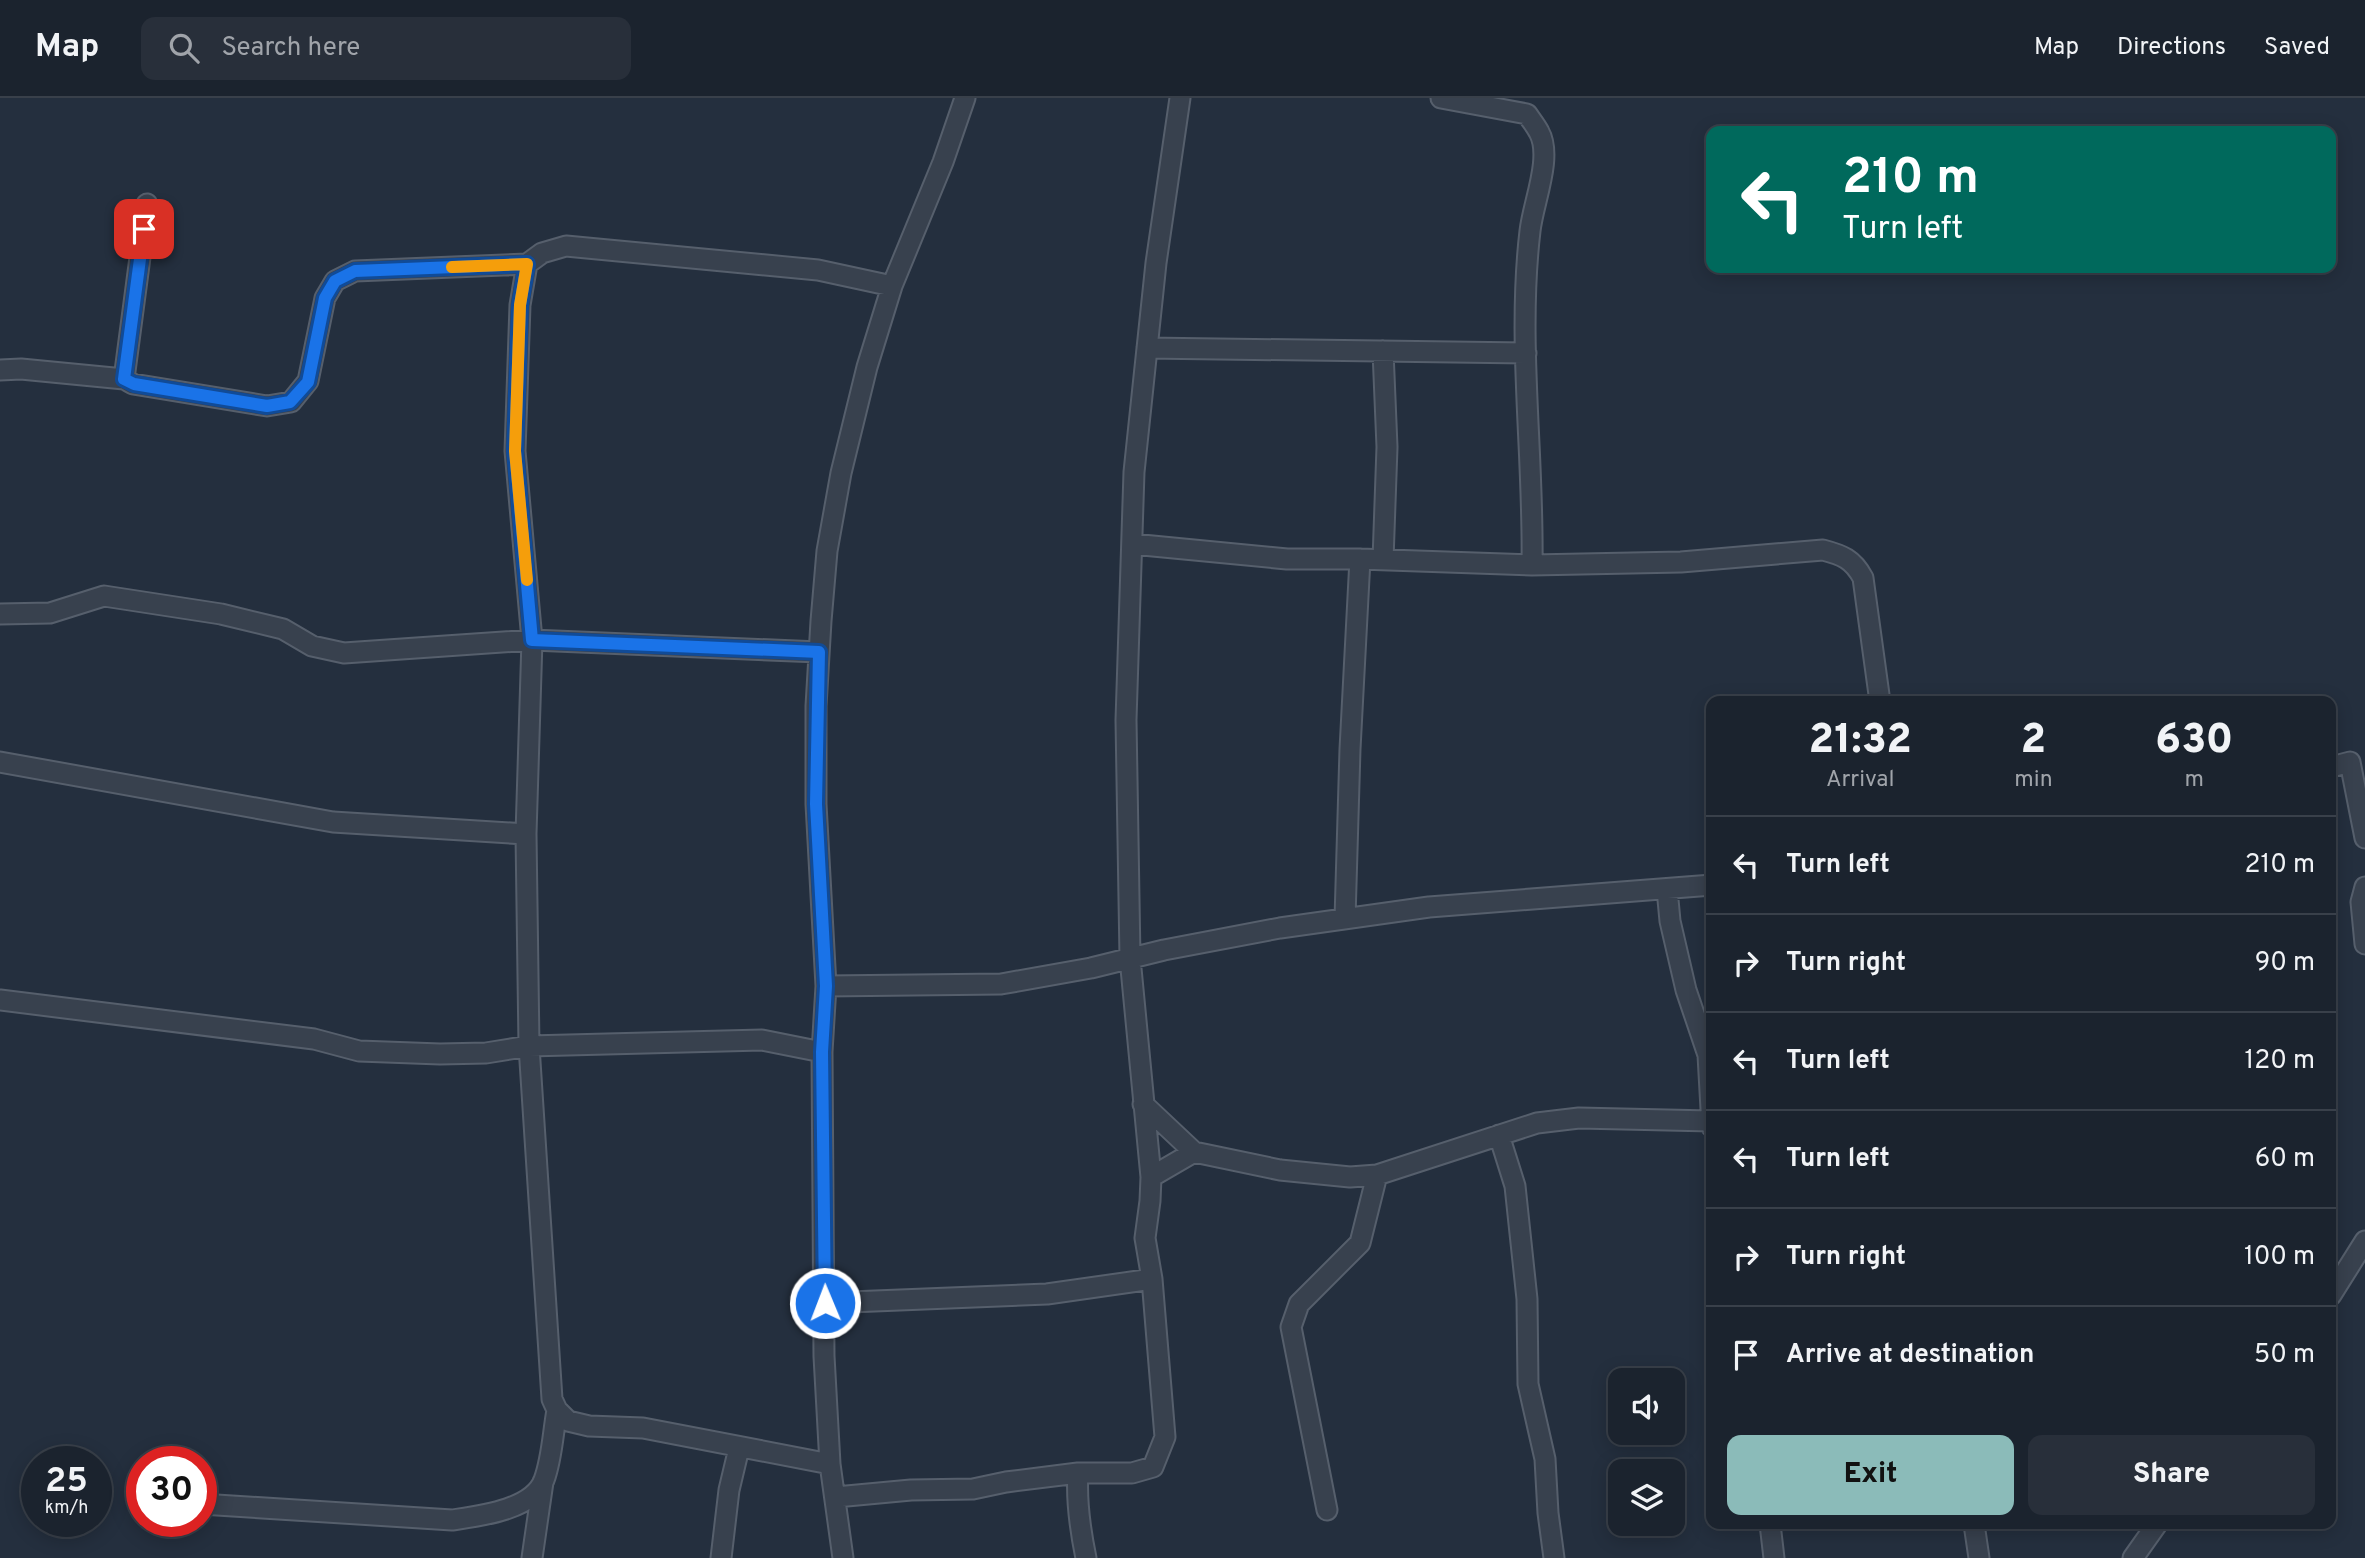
<!DOCTYPE html>
<style>
:root{--surface:#1b232e;--page:#282f3a;--text:#f1f3f6;--muted:#a0a4aa;--line:#39404a;--accent:#8bbbb9}
body{margin:0;font-family:Overpass,sans-serif;background:var(--page);color:var(--text);height:100vh;display:flex;flex-direction:column;font-size:26px;white-space:nowrap}
*{box-sizing:border-box;margin:0}
p{font-size:23px;color:var(--muted)}
.icon{flex:none;width:38px;height:38px;fill:none;stroke:currentColor;stroke-width:2;stroke-linecap:round;stroke-linejoin:round}
.map{position:relative;flex:1;overflow:hidden}
.panel{position:absolute;left:1706px;top:598px;width:630px;height:833px;display:flex;flex-direction:column;background:var(--surface);border-radius:14px;box-shadow:0 4px 18px #0003,0 0 0 2px var(--line)}
.panel>*{flex:none}
.top-card{position:absolute;left:1706px;top:28px;width:630px;height:147px;border-radius:14px;box-shadow:0 4px 18px #0003,0 0 0 2px var(--line);background:#00695c;color:#fff;overflow:hidden}
.tools{position:absolute;left:1608px;top:1270px;display:grid;gap:14px}
.tools a{display:grid;place-items:center;width:77px;height:77px;border-radius:14px;background:var(--surface);box-shadow:0 4px 18px #0003,0 0 0 2px var(--line);font-size:35px}
.speed{position:absolute;left:21px;top:1348px;display:flex;gap:14px;font-size:35px;font-weight:700;text-align:center}
.speed>*{display:grid;place-content:center;width:91px;height:91px;border-radius:50%;background:var(--surface);box-shadow:0 4px 18px #0003,0 0 0 2px var(--line);line-height:1}
.speed small{font-size:18px;font-weight:400}
.speed .limit{border:10px solid #d22;background:#fff;color:#111}
.pin{position:absolute;display:grid;place-items:center;width:60px;height:60px;color:#fff;margin:-30px;border-radius:14px;box-shadow:0 4px 10px #0006}
.me{position:absolute;width:77px;margin:-38px;rotate:359deg;stroke-linejoin:round;filter:drop-shadow(0 0 5px #0008)}
.turn{display:flex;align-items:center;gap:24px;height:147px;padding:0 21px;font-size:32px}
.turn .icon{width:91px;height:91px;stroke-width:2.5}
.turn b{display:block;font-size:49px;line-height:60px}
.eta{display:flex;justify-content:space-evenly;align-items:center;height:119px;text-align:center}
.eta b{font-size:42px;font-weight:800;line-height:49px}
.button{display:flex;gap:14px;margin-top:auto;padding:14px 21px}
.button a{flex:1;height:80px;border-radius:14px;background:var(--accent);color:#111;font-size:28px;font-weight:800;line-height:80px;text-align:center}
.button a+a{background:var(--page);color:var(--text)}
ul{padding:0;list-style:none}
li{display:flex;align-items:center;gap:21px;height:98px;padding:0 21px;border-top:2px solid var(--line)}
li div{flex:1}
li b{display:block;font-size:26px}
li em{font-style:normal}
header{display:flex;align-items:center;gap:42px;box-sizing:border-box;height:98px;padding:0 35px;background:var(--surface);border-bottom:2px solid var(--line)}
header strong{font-size:33px}
nav{display:flex;gap:38px;margin-inline-start:auto;font-size:24px}
.search{width:490px;height:63px;background:var(--page);display:flex;align-items:center;gap:18px;box-sizing:border-box;padding:0 24px;border-radius:14px;color:var(--muted);font-size:26px}
.map>svg:first-child{display:block}
.lines{fill:none;stroke-linecap:round;stroke-linejoin:round}
.minor-casing{stroke:#565f6c;stroke-width:23}
.minor{stroke:#38414e;stroke-width:19}
.route-casing{stroke:#114b97;stroke-width:18}
.route{stroke:#1a73e8;stroke-width:12}
.slow{stroke:#f59e0b;stroke-width:12}
</style>
<header>
<strong>Map</strong>
<div class="search"><svg class="icon" aria-label="search" viewBox="0 0 24 24"><circle cx="10" cy="10" r="6"/><path d="M15 15l6 6"/></svg>Search here</div>
<nav><a>Map</a><a>Directions</a><a>Saved</a></nav>
</header>
<div class="map">
<svg width="2365" height="1460" viewBox="0 0 2365 1460">
<rect width="100%" height="100%" fill="#242f3e"/>
<g class="lines">
<g class="minor-casing">
<path id="minor" d="M1441 0 1527 16C1531 22 1536 28 1539 34 1553 59 1533 105 1530 133 1517 244 1534 356 1532 467
M147 106 124 281 133 286 267 308 291 304 308 283 325 200 335 183 355 173 527 166
M1147 250 1526 255
M1383 253 1387 349 1383 462
M0 272 21 271 124 281
M1132 446 1287 461H1360L1532 467 1681 464 1823 452C1842 457 1853 461 1863 480L1880 604
M0 516 50 515 104 498 221 516 283 531 312 548 344 555 532 542 819 554
M0 664 333 724 526 736
M2331 669 2350 664 2365 740
M2365 789 2361 804 2365 846
M1667 791 1670 823 1686 892 1708 957 1712 1029
M1345 821 1350 651 1360 461
M826 888 1001 886 1091 870 1164 852 1280 830 1429 809 1712 787
M0 902 314 941 359 953 440 956 486 955 529 948 762 942 822 954
M1143 1006 1194 1054 1280 1072 1350 1079 1377 1077 1537 1025 1579 1020 1711 1023
M1499 1037 1515 1088 1527 1201 1528 1286 1545 1361 1548 1415 1554 1460
M1151 1079 1194 1054
M2331 1197 2365 1143
M825 1205 1047 1196 1152 1181 1145 1140 1150 1103 1151 1079 1130 860 1126 622 1134 374 1156 165 1180 0
M830 1366 643 1330 589 1328 568 1323 557 1312 552 1301 529 948 526 736 532 542 515 353 520 207 527 166 542 155 566 148 818 172 892 188
M1078 1375C1076 1404 1080 1431 1086 1460
M836 1399 911 1392 973 1391 1006 1384 1078 1375H1132L1153 1369 1165 1339 1152 1181
M201 1406 452 1422C479 1418 533 1412 544 1382 552 1361 553 1334 557 1312
M1327 1412 1291 1229 1299 1206 1360 1145 1377 1077
M1770 1426 1774 1460
M1974 1426 1979 1460
M532 1460 543 1384
M721 1460 729 1392 739 1350
M843 1460 830 1366 824 1258 822 954 826 888 816 706V608L821 523 827 453 841 375 867 269 892 188 943 64 965 0
M2133 1460 2157 1426"/>
</g>
<use href="#minor" class="minor"/>
</g>
<g class="lines">
<g class="route-casing">
<path id="route" d="M144 131 124 281 134 286 267 308 290 304 308 284 325 200 335 183 355 173 527 166 520 207 515 353 532 542 819 554 816 706 826 888 822 954 825 1205"/>
</g>
<use href="#route" class="route"/>
<path class="slow" d="M452 169 527 166 520 207 515 353 527 482"/>
</g>
</svg>
<div class="tools">
<a><svg class="icon" aria-label="sound" viewBox="0 0 24 24"><path d="M4 9h4l5-4v14l-5-4H4zM17 9q2 3 0 6"/></svg></a>
<a><svg class="icon" aria-label="layers" viewBox="0 0 24 24"><path d="M12 4l9 5-9 5-9-5zM3 14l9 5 9-5"/></svg></a>
</div>
<div class="speed"><div>25<small>km/h</small></div><div class="limit">30</div></div>
<div class="pin" style="left:144px;top:131px;background:#d93025"><svg class="icon" aria-label="arrive" viewBox="0 0 24 24"><path d="M6 21V4h12l-3 4 3 4H6"/></svg></div>
<svg class="me" style="left:825px;top:1205px" viewBox="-20 -20 40 40"><circle r="17" fill="#1a73e8" stroke="#fff" stroke-width="3"/><path d="M0-11L8 9 0 5-8 9z" fill="#fff"/></svg>
<div class="top-card">
<div class="turn"><svg class="icon" aria-label="left" viewBox="0 0 24 24"><path d="M17 20v-9H6M10 6l-5 5 5 5"/></svg><div><b>210 m</b>Turn left</div></div>
</div>
<section class="panel">
<div class="eta">
<div><b>21:32</b><p>Arrival</p></div>
<div><b>2</b><p>min</p></div>
<div><b>630</b><p>m</p></div>
</div>
<ul>
<li><svg class="icon" aria-label="left" viewBox="0 0 24 24"><path d="M17 20v-9H6M10 6l-5 5 5 5"/></svg><div><b>Turn left</b></div><em>210 m</em></li>
<li><svg class="icon" aria-label="right" viewBox="0 0 24 24"><path d="M7 20v-9h11M14 6l5 5-5 5"/></svg><div><b>Turn right</b></div><em>90 m</em></li>
<li><svg class="icon" aria-label="left" viewBox="0 0 24 24"><path d="M17 20v-9H6M10 6l-5 5 5 5"/></svg><div><b>Turn left</b></div><em>120 m</em></li>
<li><svg class="icon" aria-label="left" viewBox="0 0 24 24"><path d="M17 20v-9H6M10 6l-5 5 5 5"/></svg><div><b>Turn left</b></div><em>60 m</em></li>
<li><svg class="icon" aria-label="right" viewBox="0 0 24 24"><path d="M7 20v-9h11M14 6l5 5-5 5"/></svg><div><b>Turn right</b></div><em>100 m</em></li>
<li><svg class="icon" aria-label="arrive" viewBox="0 0 24 24"><path d="M6 21V4h12l-3 4 3 4H6"/></svg><div><b>Arrive at destination</b></div><em>50 m</em></li>
</ul>
<div class="button"><a>Exit</a><a>Share</a></div>
</section>
</div>
